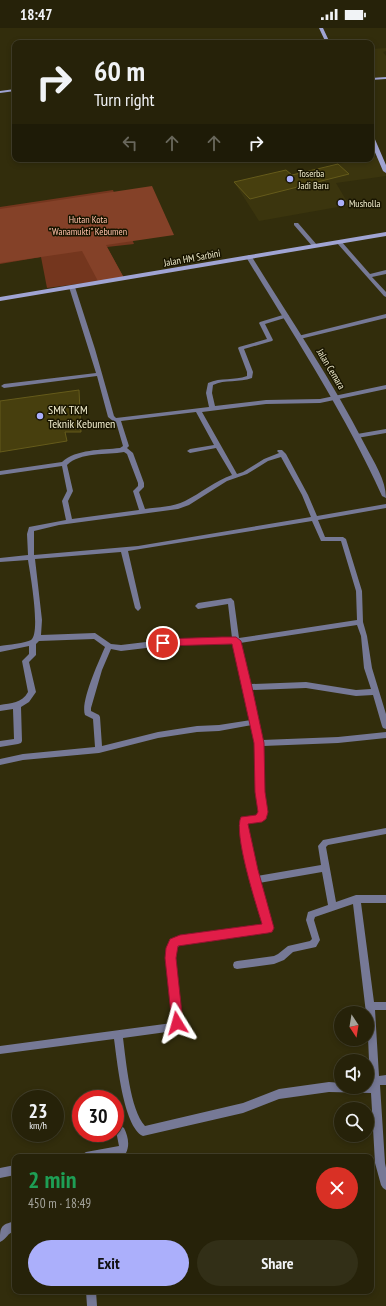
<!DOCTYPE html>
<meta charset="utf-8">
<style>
:root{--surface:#262209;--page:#322f17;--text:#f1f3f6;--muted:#a4a49c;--line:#423f2a;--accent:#abaffb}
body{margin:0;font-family:"PT Sans Narrow",sans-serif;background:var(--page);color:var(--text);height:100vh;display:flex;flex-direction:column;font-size:15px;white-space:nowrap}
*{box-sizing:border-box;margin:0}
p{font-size:13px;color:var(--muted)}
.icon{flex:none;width:22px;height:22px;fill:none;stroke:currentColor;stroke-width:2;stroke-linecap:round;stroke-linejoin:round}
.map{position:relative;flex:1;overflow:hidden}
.details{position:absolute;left:12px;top:1126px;width:362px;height:140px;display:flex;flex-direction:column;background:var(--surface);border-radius:8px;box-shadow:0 2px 6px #0003,0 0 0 1px var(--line)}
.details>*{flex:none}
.guide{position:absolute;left:12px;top:12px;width:362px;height:122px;border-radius:8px;box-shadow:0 2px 6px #0003,0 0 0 1px var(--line);background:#262209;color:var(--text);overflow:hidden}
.needle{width:26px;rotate:168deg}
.buttons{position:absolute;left:334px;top:978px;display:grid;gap:8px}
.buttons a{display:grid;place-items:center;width:40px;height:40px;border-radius:50%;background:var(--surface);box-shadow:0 2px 6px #0003,0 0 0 1px var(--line);font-size:20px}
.speed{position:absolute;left:12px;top:1062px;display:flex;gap:8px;font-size:20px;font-weight:700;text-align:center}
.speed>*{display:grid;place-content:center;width:52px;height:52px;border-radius:50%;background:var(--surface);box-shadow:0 2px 6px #0003,0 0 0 1px var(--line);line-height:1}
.speed small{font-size:10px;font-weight:400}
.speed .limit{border:6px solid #d22;background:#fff;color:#111}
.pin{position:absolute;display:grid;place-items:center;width:34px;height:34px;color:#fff;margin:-17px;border:2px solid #fff;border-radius:50%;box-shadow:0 1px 4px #0007}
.me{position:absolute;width:44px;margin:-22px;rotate:352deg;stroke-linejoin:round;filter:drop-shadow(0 0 3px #0008)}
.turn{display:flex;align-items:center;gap:14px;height:84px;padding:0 16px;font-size:18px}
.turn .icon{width:52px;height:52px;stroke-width:2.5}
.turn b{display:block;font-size:28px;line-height:34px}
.lanes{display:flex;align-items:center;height:38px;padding:0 16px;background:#0003;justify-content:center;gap:20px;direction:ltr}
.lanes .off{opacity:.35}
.round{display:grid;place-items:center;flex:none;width:42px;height:42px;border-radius:21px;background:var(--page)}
.head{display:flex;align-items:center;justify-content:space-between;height:68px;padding:0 16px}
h1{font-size:24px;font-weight:600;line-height:30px;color:#1e9e55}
.action{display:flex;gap:8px;margin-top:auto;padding:8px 16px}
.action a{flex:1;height:46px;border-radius:24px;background:var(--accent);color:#111;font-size:16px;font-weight:600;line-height:46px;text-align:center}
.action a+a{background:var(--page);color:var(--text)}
.status{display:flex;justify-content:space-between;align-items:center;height:28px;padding:0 20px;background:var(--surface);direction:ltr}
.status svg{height:11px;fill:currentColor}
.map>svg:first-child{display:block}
.built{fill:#3b350e}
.green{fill:#74361e}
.forest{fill:#844128}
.building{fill:#473f0e;stroke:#655b1b}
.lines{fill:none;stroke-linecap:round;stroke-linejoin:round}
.minor{fill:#767996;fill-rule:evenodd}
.tertiary{fill:#767996;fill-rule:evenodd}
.secondary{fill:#a0a4d3;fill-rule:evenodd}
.route{fill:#e11d48;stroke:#92132f}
.poi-dot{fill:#abaffb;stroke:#191500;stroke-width:1.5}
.labels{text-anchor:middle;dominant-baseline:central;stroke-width:3;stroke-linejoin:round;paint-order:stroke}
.far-poi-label{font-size:10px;fill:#f1edcd;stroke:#191500;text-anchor:start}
.far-park-label{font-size:10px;fill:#ffc1ab;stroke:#191500}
.far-street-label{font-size:10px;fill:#f1edcd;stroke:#191500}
.poi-label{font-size:12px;fill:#f1edcd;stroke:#191500;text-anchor:start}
</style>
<div class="status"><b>18:47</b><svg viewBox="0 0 49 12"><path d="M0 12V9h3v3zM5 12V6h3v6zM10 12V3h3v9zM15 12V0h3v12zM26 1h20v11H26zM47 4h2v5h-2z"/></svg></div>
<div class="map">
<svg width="386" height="1278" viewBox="0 0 386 1278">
<rect width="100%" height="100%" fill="#322d0c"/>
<path class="built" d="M386 20V23L383 24 386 28V50L371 51V21Z
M382 128V133L386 143V148L336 155 349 177 259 193 234 154 286 142 292 147 338 136Z"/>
<path class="green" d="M113 162 134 216 107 219 124 250 47 260 41 229 0 236V179Z"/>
<path class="forest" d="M152 158 174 207 106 217 124 250 99 255 82 223 0 235V181Z"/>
<path class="building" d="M338 136 349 146 250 171 234 154 286 142 292 147Z
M79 362 81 404H65L67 413 0 424V373Z"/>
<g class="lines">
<path class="minor" d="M294 195H298L317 217V219H313L294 197Z
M337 213H341L370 246 386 242V246L372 249 386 264V269L384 268 337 215Z
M72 257 75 259 95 321 114 388 116 390 209 379 206 365 208 355C221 349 234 353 247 348V344L238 320 239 319 267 311 259 295 260 294 286 286 289 288 288 289 265 296 273 312 272 313 244 321 253 344 252 350C239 355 225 351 213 357L212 365 215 378 266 372 320 371 386 357V361L320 375 266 376 202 384 237 446 243 444 264 431 279 425 277 423 278 422H282L286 426 308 467 317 488 386 476V480L318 492 325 509H343L346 511 362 563 363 594 367 608 372 640 386 686V701L383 700 382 698 373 667 356 668 306 660 252 662 262 712 338 709 386 704V710L338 715 263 718 264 764 267 784 265 790 261 793 247 795V797L257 848 321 837 318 818 323 812 386 800V806L328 817 326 819 336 874 356 867H386V875H361L374 974H386V982H375L379 1048 386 1047V1057H380L385 1135 386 1140V1162L383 1160 381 1157 375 1135 371 1065 329 1064 279 1071 243 1085 143 1108C123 1099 117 1031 114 1011L0 1026V1018L172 995 173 994 166 930 167 921 170 914 174 911 180 908 263 897 248 843 239 797 241 790 256 788 259 784C255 755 257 726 252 697L219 703 197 704 158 710 99 725 23 732 0 737V731L23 726 95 719 93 691 85 687C80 674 99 633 105 619L94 611 39 613 36 616V627L29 634 36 664 29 674 21 679 22 713 21 715 18 716 0 719V713L14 711 13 681 0 683V677C11 675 22 675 28 664L22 633 29 626V618L0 624V618C7 617 26 615 31 612 41 605 30 545 28 532L0 534V530L28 527 27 506 29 499 66 492 62 473 67 463 62 438 0 447V443L62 434C76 421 102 422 120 420L123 418 116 394 113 393 108 389 97 348 4 360 1 358 4 356 96 345 69 259ZM196 384 214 417 190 421 187 423 190 425 216 420 232 447C215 453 201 465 185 473 173 479 158 479 145 481L139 464 144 459V455L133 425 127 420 129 418 121 393ZM124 424 127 426 138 455V458L133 463 139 482 72 491 68 473 73 463 67 437C80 424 107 427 124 424ZM281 429 302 467 311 489 138 518 34 527V503L59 497 178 481 189 477 227 453 247 446 268 433ZM312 493 321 513H341L356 563 357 592 239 610 234 573 231 570 198 575 195 578 198 581 228 576 232 610 171 611 121 617 111 616 95 605 41 607 42 592 35 531 121 524 135 580 138 583 141 580 128 523ZM357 597 361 608 364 640 371 661 356 662 306 654 251 656 240 615ZM233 616 244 659 251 692 219 697 197 698 158 704 102 718 100 689 99 687 91 683V680L102 642 111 621 121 623 171 617ZM322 844 328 877 308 884 306 892 312 911 310 913 288 918 278 926 274 928 237 933 234 934 233 937 234 940 237 941 274 936 284 932 293 924 316 919 320 912 314 892 315 889 353 876 366 985H367L370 1056H367V1059H341V1055L329 1054 279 1061 243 1075 145 1098C130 1082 126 1032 123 1010L174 1003C178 1002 180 999 181 995L174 930 176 921 181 916 271 903 272 900 259 855Z
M386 286V290L300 311 297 309 298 308Z
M386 401V405L357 410 354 408 357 406Z
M121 1098 124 1100C128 1108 130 1117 126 1125L111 1129H81L83 1126 86 1124 119 1118 116 1103 118 1100Z
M15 1137V1147L0 1150V1140Z
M15 1193V1203C7 1205 7 1211 0 1214 0 1199 0 1197 15 1193Z
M86 1263H96L97 1278H87Z"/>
<path class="tertiary" d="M249 227 252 229C290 291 332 352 365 417 374 434 386 452 386 470L382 468C344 384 294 308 246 229Z"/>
<path class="secondary" d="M319 0H323L330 15H326Z
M386 49V51L371 52V50Z
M15 61V63L0 65V63Z
M371 107 374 109 386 137V145L383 143 371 115Z
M386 204V208L0 273V269Z"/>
</g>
<path class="route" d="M222 609H236L241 613 252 659 264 715 265 764 268 784 266 791 262 794 248 796 258 842 274 900 272 904 268 905 178 918 176 930 183 995 181 999 177 1000 173 999 172 995 165 930 166 920 170 911 180 907 262 896C256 876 233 805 241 789L256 787 258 784 255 764 254 715 232 616 163 618 158 615 163 611Z"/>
<g class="poi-dot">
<circle cx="290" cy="151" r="4"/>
<circle cx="341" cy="175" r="4"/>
<circle cx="40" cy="388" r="4"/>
</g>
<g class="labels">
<g class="far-poi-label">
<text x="298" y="145">Toserba<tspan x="298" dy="12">Jadi Baru</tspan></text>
<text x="349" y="175">Musholla</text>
</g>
<g class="far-park-label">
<text x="88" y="191">Hutan Kota<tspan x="88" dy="12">"Wanamukti" Kebumen</tspan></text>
</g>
<g class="far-street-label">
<text transform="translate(192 230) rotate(-10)">Jalan HM Sarbini</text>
<text transform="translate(331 341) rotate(59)">Jalan Cemara</text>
</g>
<g class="poi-label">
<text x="48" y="381">SMK TKM<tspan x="48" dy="14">Teknik Kebumen</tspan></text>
</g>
</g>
</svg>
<div class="buttons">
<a><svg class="needle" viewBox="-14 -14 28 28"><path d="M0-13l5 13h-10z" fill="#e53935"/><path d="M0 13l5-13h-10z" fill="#a4a49c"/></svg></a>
<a><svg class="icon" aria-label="sound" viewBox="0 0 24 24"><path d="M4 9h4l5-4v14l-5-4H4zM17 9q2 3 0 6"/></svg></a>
<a><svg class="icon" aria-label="search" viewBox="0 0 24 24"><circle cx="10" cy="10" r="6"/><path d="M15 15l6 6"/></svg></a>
</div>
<div class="speed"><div>23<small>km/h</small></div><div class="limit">30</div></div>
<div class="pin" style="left:163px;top:615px;background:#d93025"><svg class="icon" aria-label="arrive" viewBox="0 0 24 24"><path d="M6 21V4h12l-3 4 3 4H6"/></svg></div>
<svg class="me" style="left:177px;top:995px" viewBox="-20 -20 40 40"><path d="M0-17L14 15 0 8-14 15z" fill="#e11d48" stroke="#fff" stroke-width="4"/></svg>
<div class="guide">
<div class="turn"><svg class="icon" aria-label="right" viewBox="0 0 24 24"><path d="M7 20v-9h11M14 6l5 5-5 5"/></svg><div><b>60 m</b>Turn right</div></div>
<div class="lanes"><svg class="icon off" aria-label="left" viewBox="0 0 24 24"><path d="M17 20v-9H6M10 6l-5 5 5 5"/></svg><svg class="icon off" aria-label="ahead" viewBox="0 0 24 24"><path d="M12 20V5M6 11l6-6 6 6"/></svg><svg class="icon off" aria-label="ahead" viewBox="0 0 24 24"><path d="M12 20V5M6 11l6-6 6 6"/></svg><svg class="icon" aria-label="right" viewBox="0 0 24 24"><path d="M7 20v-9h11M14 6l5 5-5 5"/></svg></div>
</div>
<section class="details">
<div class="head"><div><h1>2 min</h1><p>450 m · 18:49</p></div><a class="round" style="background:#d93025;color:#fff"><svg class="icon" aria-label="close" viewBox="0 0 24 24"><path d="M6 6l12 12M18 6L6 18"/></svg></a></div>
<div class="action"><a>Exit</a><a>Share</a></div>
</section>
</div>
